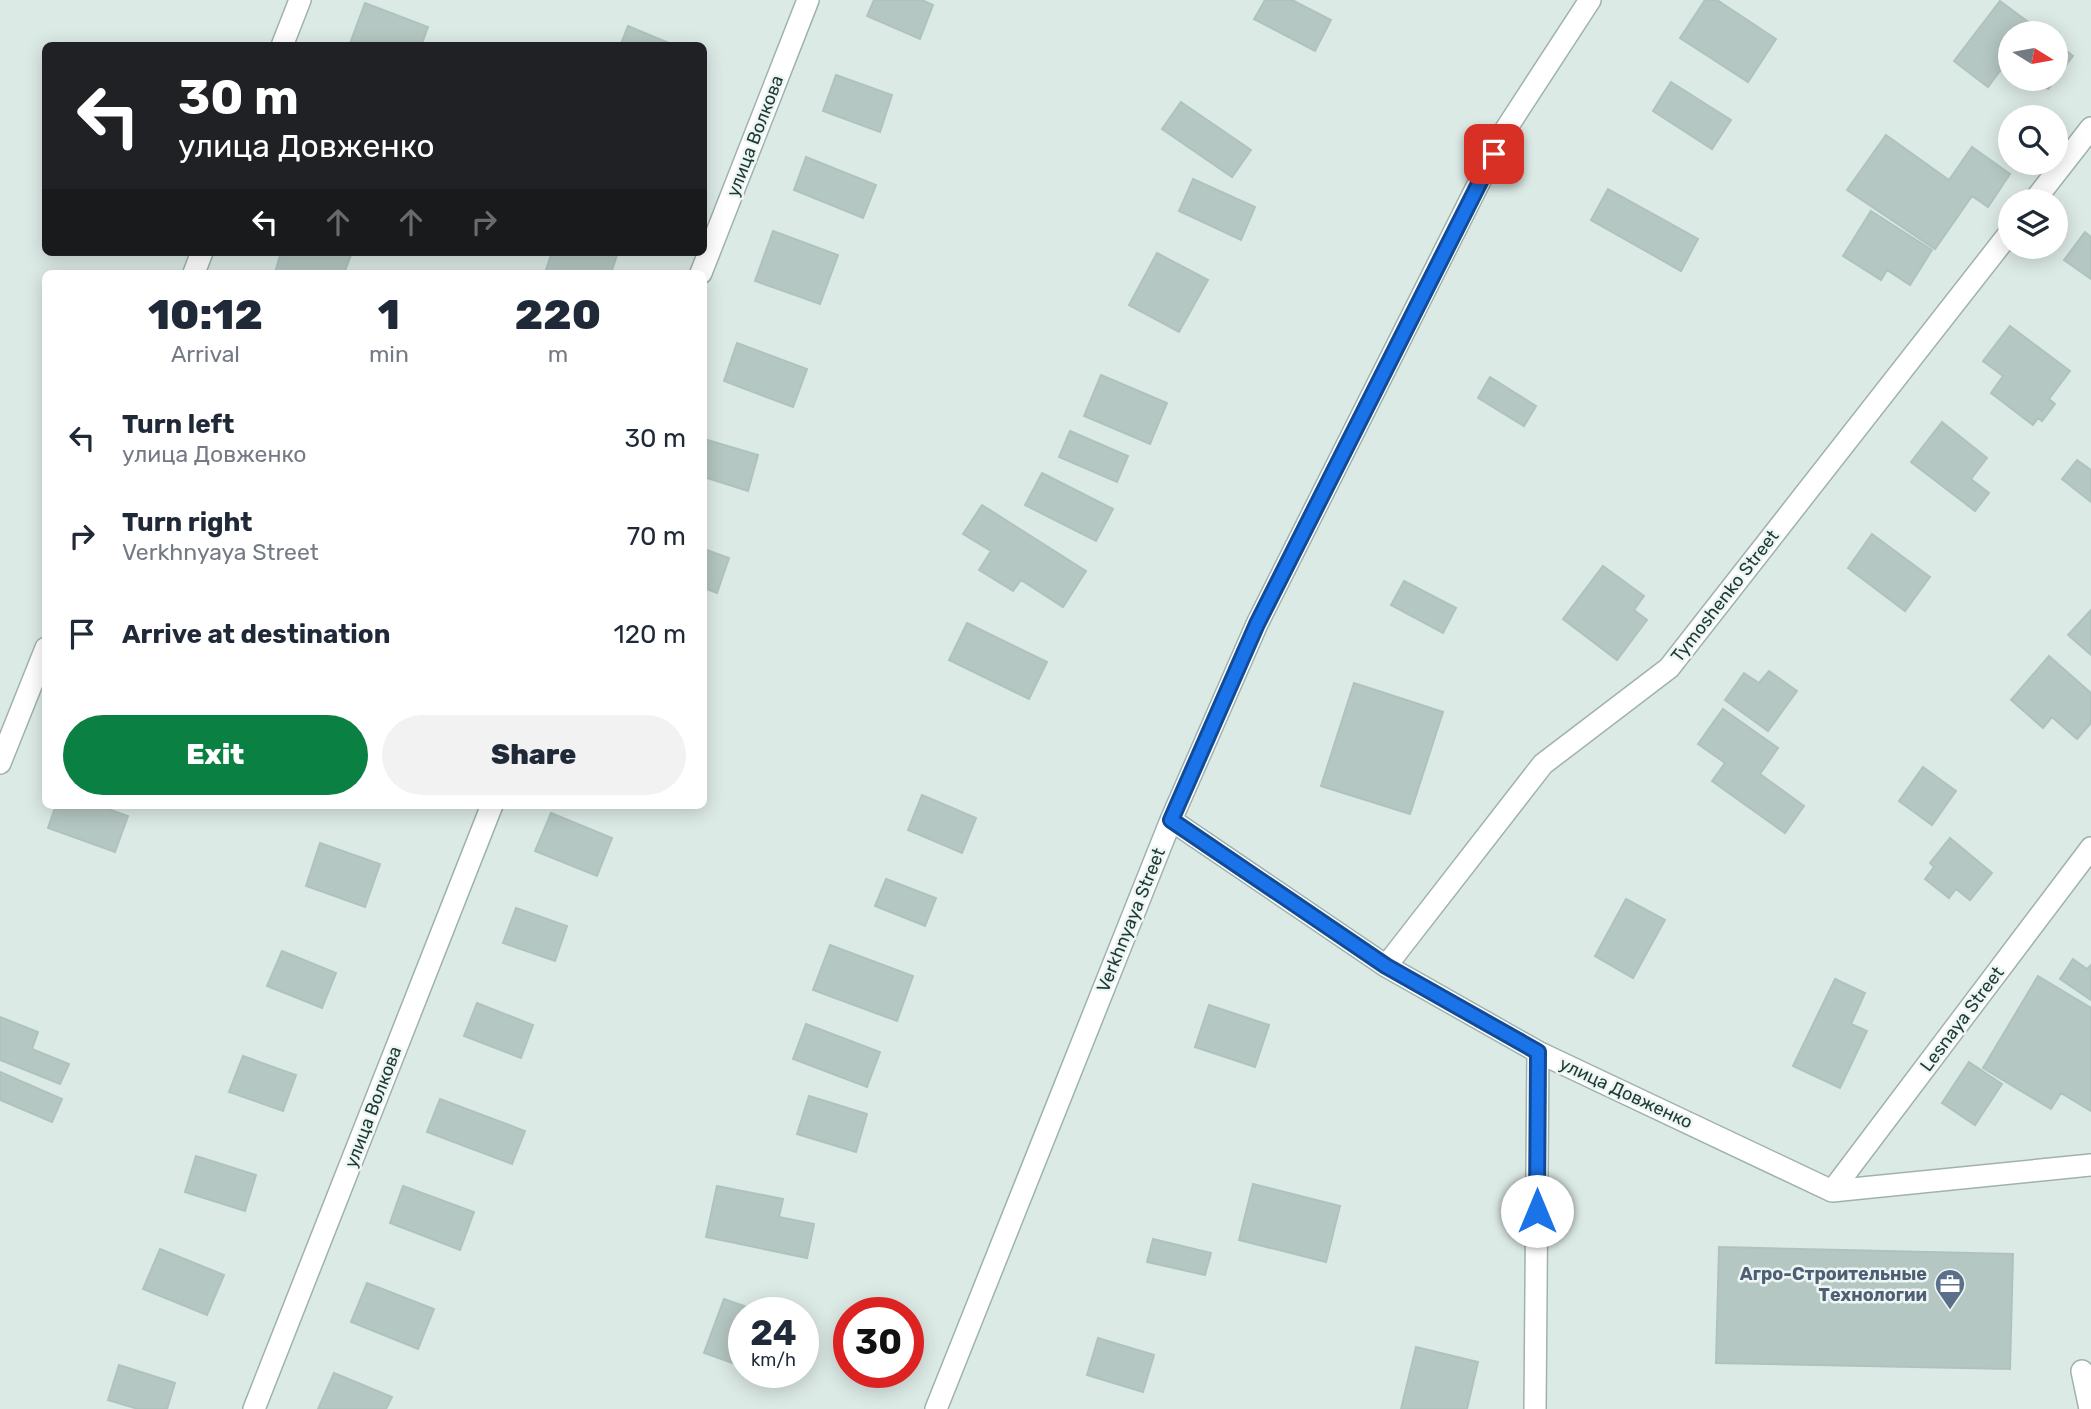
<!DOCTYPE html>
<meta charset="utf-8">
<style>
:root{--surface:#fff;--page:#f2f2f3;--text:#1f2937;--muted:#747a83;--accent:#0b8043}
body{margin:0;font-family:Rubik,sans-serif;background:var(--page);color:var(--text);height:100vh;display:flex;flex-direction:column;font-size:26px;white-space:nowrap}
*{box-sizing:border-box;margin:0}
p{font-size:23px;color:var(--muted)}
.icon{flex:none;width:38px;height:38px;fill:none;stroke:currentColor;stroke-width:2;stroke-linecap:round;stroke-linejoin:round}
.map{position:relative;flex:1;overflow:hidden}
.side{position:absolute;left:42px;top:270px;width:665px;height:539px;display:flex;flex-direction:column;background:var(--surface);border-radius:10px;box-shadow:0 4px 18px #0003}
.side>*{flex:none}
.hud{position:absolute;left:42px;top:42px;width:665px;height:214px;border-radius:10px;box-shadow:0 4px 18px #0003;background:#202124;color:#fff;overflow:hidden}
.needle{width:46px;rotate:101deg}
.buttons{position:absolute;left:1998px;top:21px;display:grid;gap:14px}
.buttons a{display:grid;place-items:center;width:70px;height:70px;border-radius:50%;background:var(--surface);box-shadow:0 4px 18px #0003;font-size:35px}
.speed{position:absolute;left:728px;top:1297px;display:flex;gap:14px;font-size:35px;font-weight:700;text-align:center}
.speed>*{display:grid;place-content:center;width:91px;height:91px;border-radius:50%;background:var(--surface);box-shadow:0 4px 18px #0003;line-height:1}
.speed small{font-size:18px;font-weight:400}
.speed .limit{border:10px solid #d22;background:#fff;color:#111}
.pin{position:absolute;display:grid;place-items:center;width:60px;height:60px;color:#fff;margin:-30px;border-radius:14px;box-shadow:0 4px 10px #0006}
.me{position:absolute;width:77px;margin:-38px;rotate:0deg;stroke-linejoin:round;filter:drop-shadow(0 0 5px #0008)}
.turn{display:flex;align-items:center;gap:24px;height:147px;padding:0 21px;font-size:32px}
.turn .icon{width:91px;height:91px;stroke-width:2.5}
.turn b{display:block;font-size:49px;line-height:60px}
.lanes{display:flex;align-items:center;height:66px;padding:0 21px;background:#0003;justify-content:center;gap:35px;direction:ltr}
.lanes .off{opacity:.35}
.eta{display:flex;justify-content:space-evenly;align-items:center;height:119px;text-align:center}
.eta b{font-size:42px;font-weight:800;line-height:49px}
.button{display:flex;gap:14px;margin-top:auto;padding:14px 21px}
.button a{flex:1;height:80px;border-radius:42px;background:var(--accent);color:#fff;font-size:28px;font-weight:800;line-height:80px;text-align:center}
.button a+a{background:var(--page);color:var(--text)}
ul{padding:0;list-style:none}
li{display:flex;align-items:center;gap:21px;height:98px;padding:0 21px}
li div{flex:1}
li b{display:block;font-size:26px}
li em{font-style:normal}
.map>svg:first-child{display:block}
.building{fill:#b5c7c2;stroke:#afc3be;stroke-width:2}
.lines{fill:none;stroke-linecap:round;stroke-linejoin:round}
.minor-casing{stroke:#9fb2ae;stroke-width:24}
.minor{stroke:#fff;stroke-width:21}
.route-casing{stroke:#114b97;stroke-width:18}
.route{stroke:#1a73e8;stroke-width:12}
.labels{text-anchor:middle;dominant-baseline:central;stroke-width:5;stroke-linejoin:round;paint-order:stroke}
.street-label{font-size:18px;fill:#1e3a36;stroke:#edf6f3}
.service-label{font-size:18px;font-weight:bold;fill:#4e5e75;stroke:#edf6f3;text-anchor:end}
</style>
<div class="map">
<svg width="2091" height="1409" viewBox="0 0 2091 1409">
<rect width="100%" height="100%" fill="#dceae6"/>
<path class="building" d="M874 0H922L933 5 920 39 867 16Z
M1265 0H1292L1331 20 1315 51 1254 19Z
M1705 0H1717L1776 39 1748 82 1680 38Z
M2000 1 2043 33H2011V62L2008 60 1988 87 1954 61Z
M365 3 428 27 421 46H349Z
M628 26 676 46H620Z
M2056 43 2073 56 2056 78Z
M836 75 892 95 880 132 823 111Z
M2033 79H2056L2048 89Z
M1671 82 1731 120 1712 149 1653 111Z
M1181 102 1251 150 1232 177 1162 129Z
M1886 135 1949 180 1972 147 2010 174 1988 207 1972 196 1935 249 1847 190Z
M806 157 876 185 863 218 794 190Z
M1193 179 1255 207 1241 240 1179 211Z
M1608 189 1698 239 1681 271 1591 220Z
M1871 211 1932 250 1910 285 1887 270 1881 280 1843 256Z
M773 231 838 255 820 304 755 281Z
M2085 232 2091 237V279L2064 260Z
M281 252H342L351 255 344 273H275Z
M552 252H618L611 273H545Z
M1157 253 1208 280 1179 332 1129 305Z
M2010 326 2070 371 2049 399 2055 404 2042 421 2038 418 2033 425 1991 393 2003 376 1983 361Z
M737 343 807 369 793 407 724 381Z
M1101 375 1167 403 1150 444 1084 416Z
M1490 377 1536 406 1524 426 1478 398Z
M1942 422 1987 458 1971 479 1989 493 1975 511 1911 462Z
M1070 431 1128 456 1117 482 1059 457Z
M704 439 758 455 748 491 704 477Z
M2077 460 2091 470V502L2062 479Z
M1042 473 1113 509 1096 541 1025 505Z
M982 505 1086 571 1063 607 1021 580 1013 591 979 570 991 551 963 534Z
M1872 534 1930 577 1905 611 1848 568Z
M704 549 729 558 717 593 704 588Z
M1603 566 1644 596 1634 610 1647 620 1617 660 1563 619Z
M1404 581 1456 608 1443 633 1391 605Z
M2091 610V655L2068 635Z
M967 623 1047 662 1029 699 949 660Z
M2049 656 2091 693V723L2077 739 2052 717 2043 728 2011 700Z
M1769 671 1797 691 1768 731 1725 700 1744 673 1759 683Z
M1354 683 1443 712 1410 814 1321 786Z
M1723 709 1778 748 1760 774 1804 806 1785 833 1712 781 1725 763 1698 744Z
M1923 767 1956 791 1932 825 1899 801Z
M922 795 976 818 962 853 908 830Z
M56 805H97L128 816 115 852 48 828Z
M551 813 612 838 597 876 535 851Z
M1950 838 1992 873 1970 900 1956 889 1949 898 1925 879 1934 867 1930 863Z
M320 843 380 864 365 907 306 886Z
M886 879 936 898 925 926 875 906Z
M1626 899 1665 920 1633 978 1595 956Z
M516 908 567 926 555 961 503 943Z
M830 945 913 976 897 1021 813 990Z
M282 951 336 973 322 1008 267 986Z
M2073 959 2087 969 2091 965V1000L2060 979Z
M2038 976 2091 1008V1111L2061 1093 2051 1109 1983 1068Z
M1835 979 1865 993 1851 1024 1867 1031 1840 1088 1793 1066Z
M477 1003 533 1025 521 1058 464 1036Z
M1209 1005 1269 1025 1255 1067 1195 1047Z
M0 1017 38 1032 32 1049 69 1064 60 1084 0 1060Z
M806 1024 880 1052 867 1087 793 1059Z
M243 1056 296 1075 283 1111 229 1092Z
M1969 1062 2002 1084 1975 1125 1942 1103Z
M0 1072 62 1099 52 1122 0 1100Z
M809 1096 867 1114 856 1152 797 1134Z
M440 1099 525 1131 512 1164 427 1132Z
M196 1156 256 1175 245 1211 185 1192Z
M1253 1184 1340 1206 1326 1262 1239 1240Z
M403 1186 474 1212 460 1250 390 1223Z
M717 1186 783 1199 779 1217 814 1224 807 1258 706 1237Z
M1153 1239 1211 1253 1205 1275 1147 1262Z
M1719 1247 2013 1254 2010 1369 1716 1363Z
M160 1249 224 1275 207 1315 143 1289Z
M367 1283 434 1309 418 1349 351 1322Z
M724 1299 761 1312H744V1367L704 1353Z
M1098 1338 1154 1355 1143 1392 1087 1375Z
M1416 1347 1478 1362 1467 1409H1401Z
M119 1365 175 1383 167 1409H138L108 1400Z
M334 1373 392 1397 386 1409H318Z"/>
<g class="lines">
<g class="minor-casing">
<path id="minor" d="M282 46 300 0
M2034 201 2091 128
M194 273 202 252
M701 273 808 0
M0 763 46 648
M1171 820 1386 966 1538 1052 1832 1191 2091 1165
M1386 966 1543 764 1669 668 2011 231
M1832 1191 2091 848
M2082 1371 2090 1409
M254 1409 492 805
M936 1409 1171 820 1257 624 1506 129 1590 0
M1535 1409 1538 1052"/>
</g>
<use href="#minor" class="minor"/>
</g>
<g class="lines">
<g class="route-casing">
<path id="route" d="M1494 154 1257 624 1171 820 1386 966 1538 1052 1537 1211"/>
</g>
<use href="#route" class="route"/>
</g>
<defs>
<g id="office-pin" transform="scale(1.575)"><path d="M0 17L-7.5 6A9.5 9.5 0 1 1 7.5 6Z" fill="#5c6f8a" stroke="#edf6f3"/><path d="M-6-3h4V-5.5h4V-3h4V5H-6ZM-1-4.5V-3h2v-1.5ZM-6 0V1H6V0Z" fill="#fff"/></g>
</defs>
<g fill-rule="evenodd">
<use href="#office-pin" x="1950" y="1284"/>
</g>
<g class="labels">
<g class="street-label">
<text transform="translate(755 136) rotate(-69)">улица Волкова</text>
<text transform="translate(1725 596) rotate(-52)">Tymoshenko Street</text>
<text transform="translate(1131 920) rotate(-68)">Verkhnyaya Street</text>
<text transform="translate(1962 1019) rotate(-53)">Lesnaya Street</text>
<text transform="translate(1626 1093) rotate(25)">улица Довженко</text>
<text transform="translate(373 1107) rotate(-69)">улица Волкова</text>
</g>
<g class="service-label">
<text x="1927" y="1274">Агро-Строительные<tspan x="1927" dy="21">Технологии</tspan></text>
</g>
</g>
</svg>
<div class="buttons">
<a><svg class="needle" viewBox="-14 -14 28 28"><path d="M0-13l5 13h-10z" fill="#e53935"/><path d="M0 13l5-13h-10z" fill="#747a83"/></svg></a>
<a><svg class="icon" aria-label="search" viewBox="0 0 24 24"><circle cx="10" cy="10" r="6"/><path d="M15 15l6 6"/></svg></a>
<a><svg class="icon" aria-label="layers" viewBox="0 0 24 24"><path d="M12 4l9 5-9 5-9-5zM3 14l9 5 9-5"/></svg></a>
</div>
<div class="speed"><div>24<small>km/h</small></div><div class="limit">30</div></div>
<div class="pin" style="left:1494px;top:154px;background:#d93025"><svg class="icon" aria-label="arrive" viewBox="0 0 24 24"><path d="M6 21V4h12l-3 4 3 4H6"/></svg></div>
<svg class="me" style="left:1537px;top:1211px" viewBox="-20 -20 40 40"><circle r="19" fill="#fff"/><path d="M0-13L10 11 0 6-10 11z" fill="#1a73e8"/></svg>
<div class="hud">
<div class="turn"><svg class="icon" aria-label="left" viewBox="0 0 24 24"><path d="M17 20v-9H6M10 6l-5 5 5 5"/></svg><div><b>30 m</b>улица Довженко</div></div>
<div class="lanes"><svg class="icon" aria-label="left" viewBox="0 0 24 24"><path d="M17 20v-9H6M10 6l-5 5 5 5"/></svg><svg class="icon off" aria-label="ahead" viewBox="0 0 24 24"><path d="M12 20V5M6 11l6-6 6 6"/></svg><svg class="icon off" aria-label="ahead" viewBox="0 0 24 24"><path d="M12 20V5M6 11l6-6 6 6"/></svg><svg class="icon off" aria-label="right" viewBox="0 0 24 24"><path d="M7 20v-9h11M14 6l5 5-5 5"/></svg></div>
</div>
<section class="side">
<div class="eta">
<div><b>10:12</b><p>Arrival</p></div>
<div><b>1</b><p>min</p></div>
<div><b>220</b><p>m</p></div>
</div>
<ul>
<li><svg class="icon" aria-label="left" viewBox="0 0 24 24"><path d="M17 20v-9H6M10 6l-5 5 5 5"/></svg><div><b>Turn left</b><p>улица Довженко</p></div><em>30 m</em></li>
<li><svg class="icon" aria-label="right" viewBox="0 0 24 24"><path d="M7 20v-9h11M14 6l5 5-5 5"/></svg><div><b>Turn right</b><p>Verkhnyaya Street</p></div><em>70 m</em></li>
<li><svg class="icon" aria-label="arrive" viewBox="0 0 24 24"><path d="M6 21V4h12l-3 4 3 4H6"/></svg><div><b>Arrive at destination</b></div><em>120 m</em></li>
</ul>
<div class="button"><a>Exit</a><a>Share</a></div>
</section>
</div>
